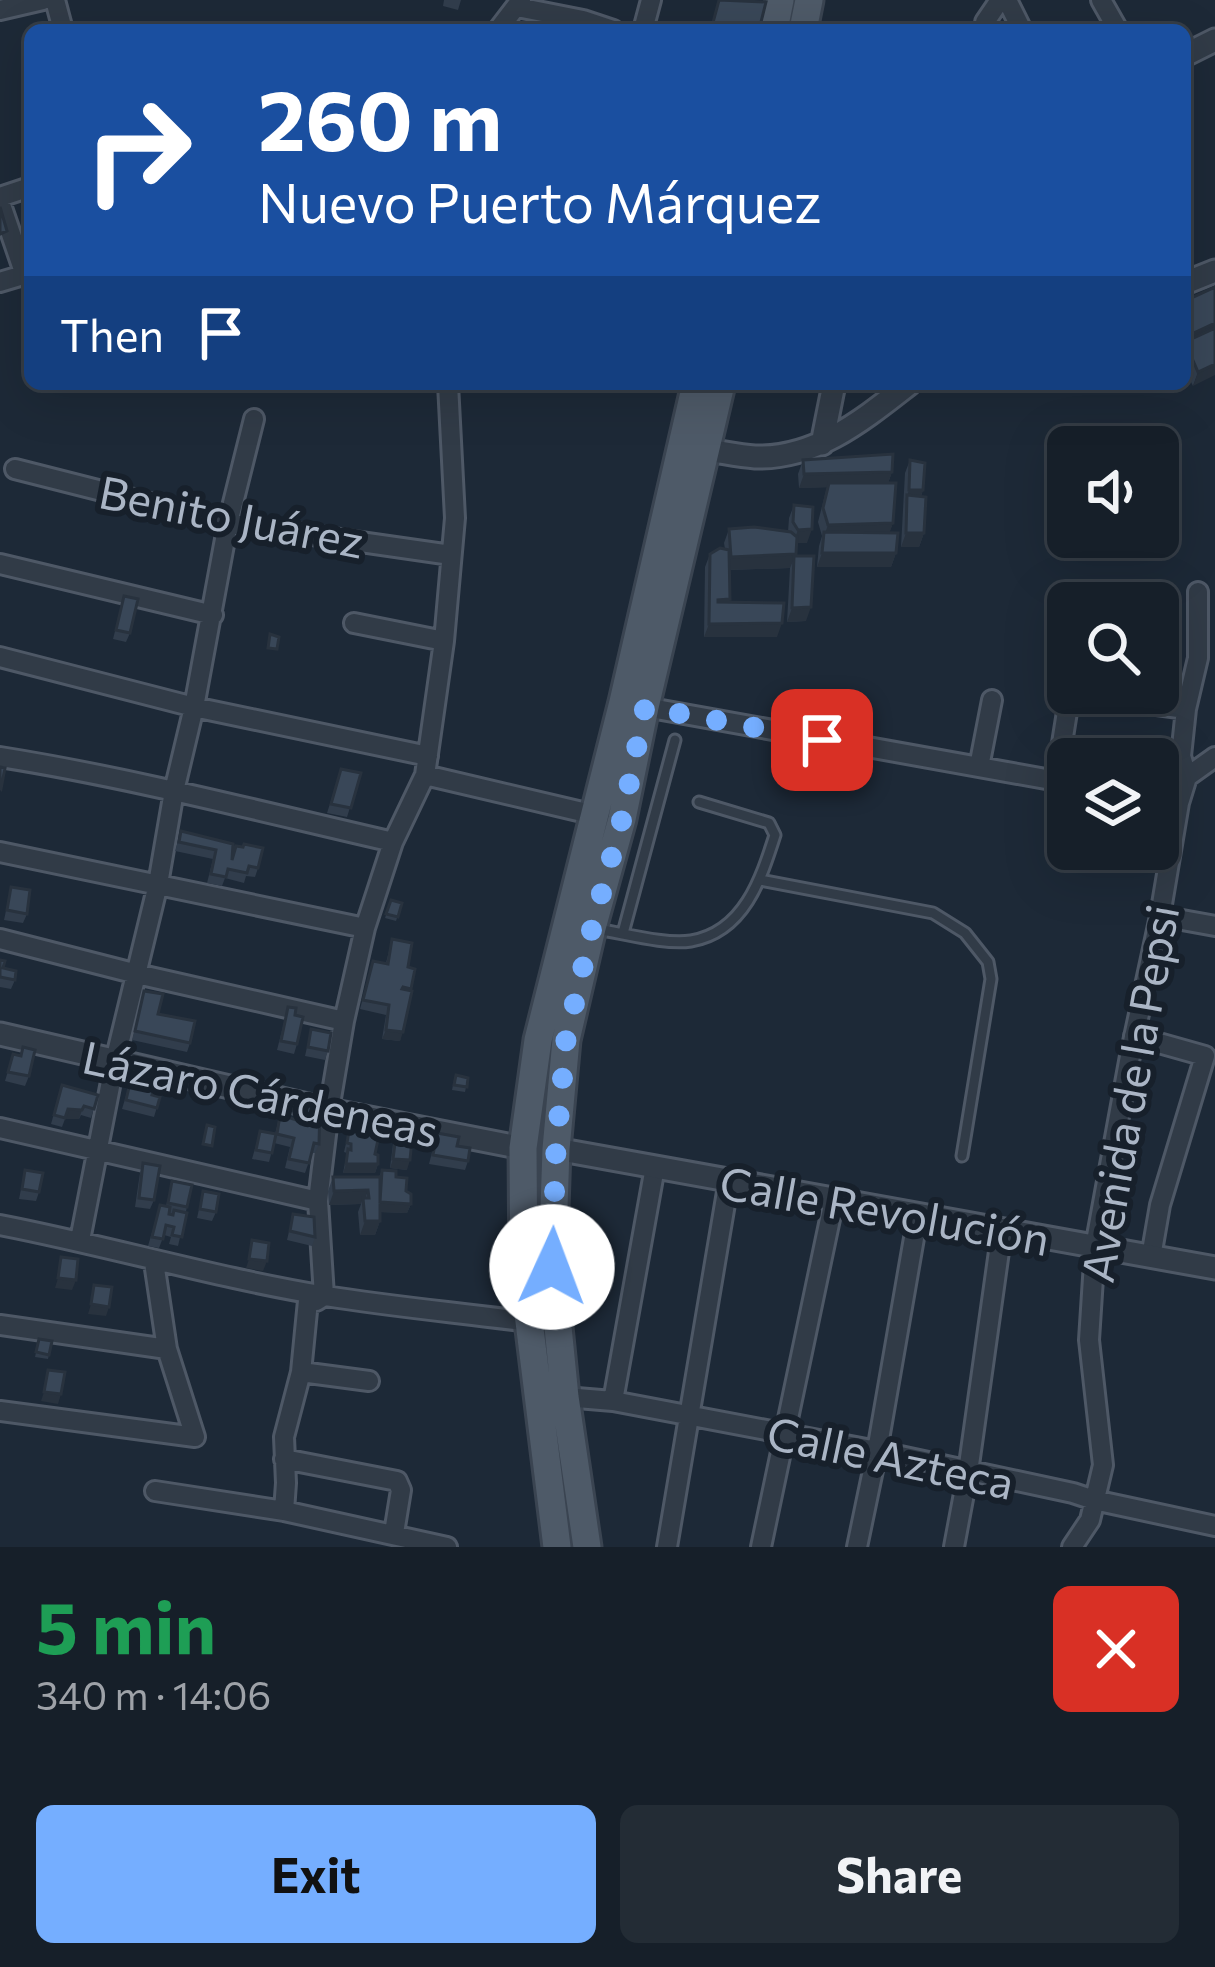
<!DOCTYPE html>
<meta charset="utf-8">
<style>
:root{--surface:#161f29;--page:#232c35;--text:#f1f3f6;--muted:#9ea2a8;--line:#353d46;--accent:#75aeff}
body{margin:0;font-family:Commissioner,sans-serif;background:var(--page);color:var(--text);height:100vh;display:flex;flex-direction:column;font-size:45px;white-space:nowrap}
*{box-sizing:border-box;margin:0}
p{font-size:39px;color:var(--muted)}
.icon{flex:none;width:66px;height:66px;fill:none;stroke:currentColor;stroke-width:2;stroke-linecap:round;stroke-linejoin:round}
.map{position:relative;height:1547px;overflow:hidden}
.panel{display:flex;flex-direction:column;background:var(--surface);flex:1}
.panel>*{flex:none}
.banner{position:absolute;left:24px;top:24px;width:1167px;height:366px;border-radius:18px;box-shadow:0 12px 48px #0002,0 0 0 3px var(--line);background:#1a4fa0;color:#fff;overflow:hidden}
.tools{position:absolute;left:1047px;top:426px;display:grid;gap:24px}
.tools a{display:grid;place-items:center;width:132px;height:132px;border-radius:18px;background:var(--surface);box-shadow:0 12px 48px #0002,0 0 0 3px var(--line);font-size:60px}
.pin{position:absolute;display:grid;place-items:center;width:102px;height:102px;color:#fff;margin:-51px;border-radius:24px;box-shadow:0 6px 18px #0006}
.me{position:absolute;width:132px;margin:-66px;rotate:2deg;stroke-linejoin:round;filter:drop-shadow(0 0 9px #0008)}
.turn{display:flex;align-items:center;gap:42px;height:252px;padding:0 36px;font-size:54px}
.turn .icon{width:156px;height:156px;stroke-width:2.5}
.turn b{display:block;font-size:84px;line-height:102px}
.then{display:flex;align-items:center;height:114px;padding:0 36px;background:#0003;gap:24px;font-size:45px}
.round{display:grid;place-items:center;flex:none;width:126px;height:126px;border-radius:18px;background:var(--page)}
.head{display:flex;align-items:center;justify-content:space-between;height:204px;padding:0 36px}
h1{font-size:72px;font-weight:700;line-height:90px;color:#1e9e55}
.cta{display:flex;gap:24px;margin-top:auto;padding:24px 36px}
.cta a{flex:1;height:138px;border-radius:18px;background:var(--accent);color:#111;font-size:48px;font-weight:700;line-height:138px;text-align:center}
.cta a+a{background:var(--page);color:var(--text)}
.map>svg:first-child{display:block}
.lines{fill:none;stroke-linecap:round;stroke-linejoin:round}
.service-casing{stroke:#4e5866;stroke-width:15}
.minor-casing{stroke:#4e5866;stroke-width:24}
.tertiary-casing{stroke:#4e5866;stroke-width:27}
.primary-casing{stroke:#3a4451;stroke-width:33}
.service{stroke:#313b47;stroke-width:9}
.minor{stroke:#313b47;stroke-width:18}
.tertiary{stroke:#313b47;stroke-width:21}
.primary{stroke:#4e5a68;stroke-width:27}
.wall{fill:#313d4c}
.shaded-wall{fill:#28323e}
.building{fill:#394758;stroke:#28323e;stroke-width:3}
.route{stroke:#75aeff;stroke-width:21;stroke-dasharray:0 37.8}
.labels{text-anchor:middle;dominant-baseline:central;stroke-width:12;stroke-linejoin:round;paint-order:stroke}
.street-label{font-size:45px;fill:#aab5c5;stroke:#17202b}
</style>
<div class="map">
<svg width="1215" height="1547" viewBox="0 0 1215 1547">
<rect width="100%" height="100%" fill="#1d2937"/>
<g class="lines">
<g class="service-casing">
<path id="service" d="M760 880 933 913 965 933 988 962 991 979 962 1156
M596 929C623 933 665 945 691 941 744 932 761 879 775 835L769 823 699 802
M623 933 675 740"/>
</g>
<g class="minor-casing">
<path id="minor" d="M55 0 63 30
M1007 0 1022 30
M1101 0 1118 30
M517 7 583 20 613 30
M0 10 43 0
M498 30 521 0
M643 30 651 0
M985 30V22L1000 0
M0 197 30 187
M0 202 25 275
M0 282 30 273
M15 469 228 523 451 555
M0 564 213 615
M354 623 444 641
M0 657 194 707 428 756
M645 707 1068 783
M0 757C132 778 262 812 393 842
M979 767 992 700
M425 775 595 815
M1187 777 1215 757
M1056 781 1070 693 1186 709
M0 852 365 928
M1160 916 1215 926
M0 939 137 974 344 1021
M1134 1036 1205 1056 1160 1205 1151 1257
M0 1128 318 1201
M0 1225C109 1246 216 1278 326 1296 394 1307 462 1313 529 1322
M80 1240 115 1061 158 884 174 791 194 707 228 523 254 419
M0 1325 167 1349
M301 1372 369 1381
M565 1397 613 1401 877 1451 1073 1493 1094 1500 1215 1526
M613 1401 655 1167
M0 1411 195 1437 167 1349 154 1262
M284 1459 397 1481 401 1490 394 1533
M155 1491 284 1511 447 1547
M284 1511 286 1483 284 1437 301 1372 308 1301H316L324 1296 318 1201 329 1110 344 1021 365 928 393 842 425 775 444 641 455 518 448 384
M667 1547 729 1180
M761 1547 834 1200
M857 1547 877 1451 918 1215
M954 1547 968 1472 1002 1230
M1072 1547 1090 1520 1103 1465 1089 1340 1095 1247 1130 1056 1160 916 1179 803 1187 777 1181 756 1186 709 1198 658V592"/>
</g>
<g class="tertiary-casing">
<path id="tertiary" d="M1185 55 1215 40
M1185 283 1215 271
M822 444 834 384
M707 450C722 452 739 456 755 457 816 459 864 419 909 384
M0 1034 329 1110 523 1148
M556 1149 1215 1268"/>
</g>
<g class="primary-casing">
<path id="primary" d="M774 30 780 0
M803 30 809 0
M557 1547 524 1281 523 1148 538 1040 623 702 696 384
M587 1547 565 1397 552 1267 556 1149 566 1040 592 928 622 819 645 707 721 384"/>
</g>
<use href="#service" class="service"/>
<use href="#minor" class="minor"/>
<use href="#tertiary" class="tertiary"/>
<use href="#primary" class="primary"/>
</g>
<path class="wall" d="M444 0H461L458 10 443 6Z
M1215 328 1193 386 1185 370V342Z
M803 460 892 472 888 483 893 523 889 533 896 553 891 567H817L819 546 822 536 818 522 827 487 799 488 798 474Z
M910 460 923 490 921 496 924 533 919 547H901L905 473Z
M794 505 807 543H797L795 556 806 621 787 622 790 568 729 570V602L777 637H704L705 567 710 554 725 549 724 543 729 529 788 532 789 518Z
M124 596 130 633 126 642 113 639Z
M341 769 361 773 347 817 327 813Z
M181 831 258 868 255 877 246 876 244 883 225 878 222 886 207 883 213 859 175 851Z
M11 887 27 914 23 923 4 920Z
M391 900 402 903 396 921 385 918Z
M392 939 408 967 415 969 400 1041 382 1039 386 1015 360 1009 373 961 386 963Z
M0 960 3 968 15 980 11 989 0 987Z
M144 991 158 1014 190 1043 187 1052 132 1040Z
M288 1007 295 1015 297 1044 294 1054 277 1050Z
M311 1029 328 1051 325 1060 305 1056Z
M23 1047 29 1076 25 1086 5 1081 13 1054 20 1056Z
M468 1078 465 1092 452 1090 454 1080Z
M131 1079 152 1095 160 1097 154 1117 122 1109Z
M62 1085 98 1095 91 1118 81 1115 79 1119H65L62 1127 51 1124Z
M300 1104 319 1144 315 1153H312L305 1173 285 1168 290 1147 274 1143 269 1162 252 1159 260 1131 275 1134 280 1115 296 1119Z
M397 1127 407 1170 390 1168 394 1136Z
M349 1130 368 1133 378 1164 375 1173H343L347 1153 344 1152Z
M437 1133 457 1146 468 1161 465 1170 429 1164Z
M143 1163 154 1200 150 1209 135 1207 140 1173Z
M25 1170 39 1192 36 1201 19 1199Z
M382 1170 396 1177 406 1191 411 1204 407 1213 380 1212V1221L375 1235H360L358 1212 361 1204 329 1205 328 1191 333 1177H379Z
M172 1181 192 1185 178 1246 169 1244 171 1237 164 1235 159 1248 148 1246 160 1205 166 1206Z
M203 1191 216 1212 212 1221 197 1218Z
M293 1214 315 1237 312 1246 287 1240Z
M39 1339 52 1341 48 1359 35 1357Z"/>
<path class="shaded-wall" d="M1215 323V327L1185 341V337Z
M1215 364V375L1193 386 1198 372Z
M892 472 887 486 799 488 804 474Z
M909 490H923L918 504 907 495 904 504Z
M893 523 888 537 823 539 828 525Z
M812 529 807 543H793L798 530Z
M906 533H924L919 547H901Z
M822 553H896L891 567H817Z
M796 554 790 568 726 570 731 557Z
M811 607 806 621 787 622 792 608Z
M782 623 777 637H704L709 624Z
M386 1030 403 1032 400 1041 382 1039Z
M68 1109 82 1110 79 1119H64Z
M393 1159 410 1160 407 1170 390 1168Z
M346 1164H378L375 1173H343Z
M368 1190 364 1203 363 1198 361 1204 329 1205 334 1191Z
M380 1202 411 1204 407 1213 377 1212Z
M365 1221H380L375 1235H360Z
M249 1259 267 1261 263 1271 246 1268Z
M58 1278 76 1280 72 1290 55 1288Z
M91 1304 109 1307 106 1316 88 1314Z
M44 1392 61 1394 58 1404 41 1401Z"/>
<path class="building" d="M719 0 766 2 759 30H711Z
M0 207 7 231 0 234Z
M1215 287V323L1185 337V301Z
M1215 328V364L1198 372 1185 342Z
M893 454 892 472 804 474 803 460Z
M910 460 925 463 923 490H909Z
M829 483H896L893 523 828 525 823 508Z
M907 495 926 497 924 533H906Z
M794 505 813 507 812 529 798 530 793 522Z
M754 527 791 532 797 537 796 554 731 557 729 529Z
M824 532 898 533 896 553H822Z
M720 548 729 550 730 599 718 600V602L784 603 782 623 709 624 710 554Z
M794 556H814L811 607 792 608Z
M124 596 138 599 130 633 116 630Z
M270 634 279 637 277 649 268 648Z
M0 767 5 768 1 789 0 788Z
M341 769 361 773 351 808 331 804Z
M181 831 233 844 232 860 236 846 243 847 244 844 263 848 258 868 249 866 247 873 228 869 226 877 211 874 216 850 179 842Z
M11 887 30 890 27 914 7 910Z
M391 900 402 903 398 917 386 914Z
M392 939 412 943 408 967 415 969 411 989 403 987 402 989 412 991 403 1032 386 1030 389 1005 363 1000 373 961 388 964Z
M0 960 5 961 3 968 16 971 15 980 0 977Z
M144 991 163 994 158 1014 195 1021 190 1043 135 1031Z
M288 1007 296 1008 295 1015 303 1017 297 1044 281 1041Z
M311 1029 331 1033 328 1051 308 1047Z
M23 1047 35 1050 29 1076 8 1072 13 1054 21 1056Z
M456 1075 468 1078 467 1087 454 1085Z
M131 1079 155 1084 152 1095 160 1097 157 1108 126 1100Z
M62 1085 98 1095 94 1109 84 1106 82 1110 68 1109 65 1118 54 1115Z
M300 1104 320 1108 319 1144 314 1143 309 1163 289 1159 294 1138 277 1134 280 1115 297 1120Z
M207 1125 215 1127 212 1146 203 1144Z
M355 1126 369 1128 368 1133 379 1135 375 1154 378 1155V1164H346L348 1149 351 1150V1144L347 1143 349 1130 354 1131Z
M397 1127 413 1129 410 1160 393 1159Z
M260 1131 276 1134 272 1153 256 1150Z
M437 1133 459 1137 457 1146 470 1148 468 1161 433 1155Z
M143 1163 160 1166 154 1200 139 1198Z
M25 1170 43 1173 39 1192 22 1189Z
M382 1170 396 1171V1177L407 1178 406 1191 411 1194V1204L380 1202Z
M333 1177H380V1221H365L363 1198H369L368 1190 334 1191Z
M172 1181 192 1185 187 1207 168 1203Z
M203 1191 219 1194 216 1212 200 1209Z
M160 1205 170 1207 169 1214 173 1215 174 1210 187 1213 182 1237 172 1235 174 1227 166 1225 163 1239 152 1237Z
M293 1214 314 1217 315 1237 290 1231Z
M252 1240 269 1243 267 1261 249 1259Z
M61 1257 78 1259 76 1280 58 1278Z
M94 1285 112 1287 109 1307 91 1304Z
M39 1339 52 1341 49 1355 36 1352Z
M48 1370 65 1372 61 1394 44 1392Z"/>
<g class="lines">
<path class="route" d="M552 1267 556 1149 566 1040 592 928 622 819 645 707 822 740"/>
</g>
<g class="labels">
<g class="street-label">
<text transform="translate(232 515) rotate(11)">Benito Juárez</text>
<text transform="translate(261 1092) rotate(12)">Lázaro Cárdeneas</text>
<text transform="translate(1128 1093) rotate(-80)">Avenida de la Pepsi</text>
<text transform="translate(885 1209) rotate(10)">Calle Revolución</text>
<text transform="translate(891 1456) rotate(12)">Calle Azteca</text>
</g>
</g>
</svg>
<div class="tools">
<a><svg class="icon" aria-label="sound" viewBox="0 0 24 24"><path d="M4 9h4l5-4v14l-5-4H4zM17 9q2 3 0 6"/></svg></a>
<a><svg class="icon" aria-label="search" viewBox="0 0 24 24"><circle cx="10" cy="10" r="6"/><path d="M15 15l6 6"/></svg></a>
<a><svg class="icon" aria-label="layers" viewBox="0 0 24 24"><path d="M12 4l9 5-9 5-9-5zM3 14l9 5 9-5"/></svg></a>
</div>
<div class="pin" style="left:822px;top:740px;background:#d93025"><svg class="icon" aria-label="arrive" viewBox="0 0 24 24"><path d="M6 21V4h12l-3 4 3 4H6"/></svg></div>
<svg class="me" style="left:552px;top:1267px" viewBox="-20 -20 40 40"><circle r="19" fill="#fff"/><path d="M0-13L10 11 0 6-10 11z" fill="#75aeff"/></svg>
<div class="banner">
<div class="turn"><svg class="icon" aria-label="right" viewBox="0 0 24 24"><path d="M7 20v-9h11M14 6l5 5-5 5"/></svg><div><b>260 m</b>Nuevo Puerto Márquez</div></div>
<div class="then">Then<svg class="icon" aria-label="arrive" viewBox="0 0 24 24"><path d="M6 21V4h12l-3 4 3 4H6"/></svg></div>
</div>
</div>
<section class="panel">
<div class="head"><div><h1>5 min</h1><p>340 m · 14:06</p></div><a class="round" style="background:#d93025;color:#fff"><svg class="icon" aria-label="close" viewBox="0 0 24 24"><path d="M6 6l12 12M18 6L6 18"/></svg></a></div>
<div class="cta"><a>Exit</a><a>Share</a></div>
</section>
